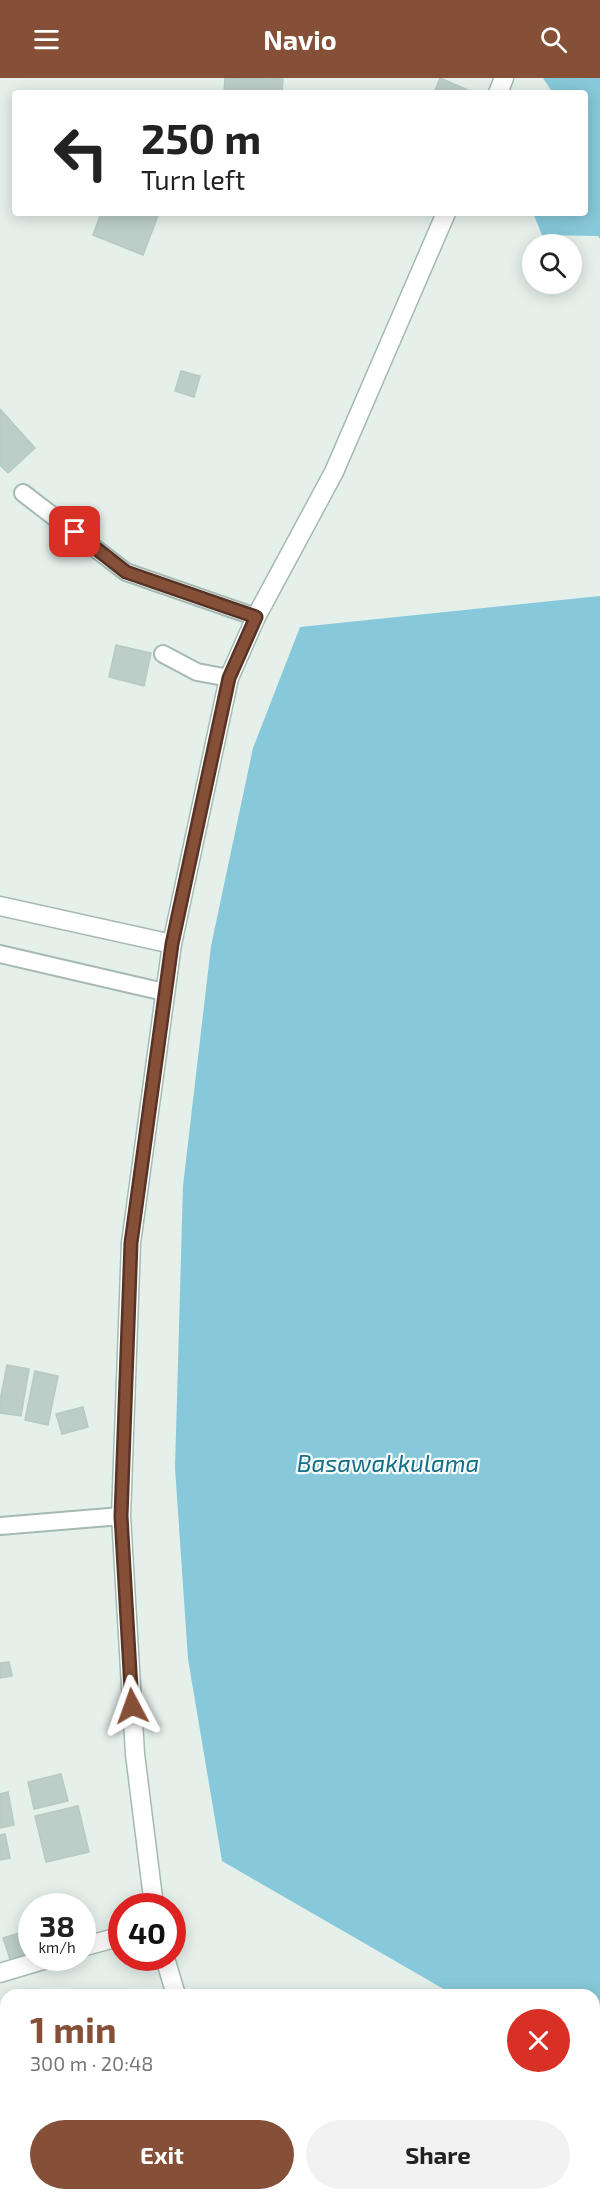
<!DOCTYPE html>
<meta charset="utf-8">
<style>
:root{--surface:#fff;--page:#f2f2f2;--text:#222;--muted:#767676;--accent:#854f38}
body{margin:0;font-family:"Exo 2",sans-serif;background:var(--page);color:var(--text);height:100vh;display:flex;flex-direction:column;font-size:22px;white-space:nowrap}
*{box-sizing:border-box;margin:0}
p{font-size:20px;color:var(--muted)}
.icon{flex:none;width:33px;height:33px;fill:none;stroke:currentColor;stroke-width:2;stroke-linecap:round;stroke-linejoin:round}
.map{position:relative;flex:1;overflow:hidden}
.side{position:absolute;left:0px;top:1911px;width:600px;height:212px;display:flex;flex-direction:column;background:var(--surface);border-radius:18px 18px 0 0;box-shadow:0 3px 15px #0003}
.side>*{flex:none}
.banner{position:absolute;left:12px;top:12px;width:576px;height:126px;border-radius:6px;box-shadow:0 3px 15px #0003;background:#fff;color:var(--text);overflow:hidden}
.buttons{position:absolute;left:522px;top:156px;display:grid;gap:12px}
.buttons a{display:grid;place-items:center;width:60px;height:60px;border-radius:50%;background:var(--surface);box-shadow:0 3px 15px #0003;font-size:30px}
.speed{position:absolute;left:18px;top:1815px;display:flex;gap:12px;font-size:30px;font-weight:700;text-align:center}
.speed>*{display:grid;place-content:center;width:78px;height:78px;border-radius:50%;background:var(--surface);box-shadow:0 3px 15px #0003;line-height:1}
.speed small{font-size:15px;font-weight:400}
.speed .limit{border:9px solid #d22;background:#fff;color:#111}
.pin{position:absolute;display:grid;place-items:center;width:51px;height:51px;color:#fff;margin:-26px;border-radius:12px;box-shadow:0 3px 9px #0006}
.me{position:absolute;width:66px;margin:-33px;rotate:356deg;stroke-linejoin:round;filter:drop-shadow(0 0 4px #0008)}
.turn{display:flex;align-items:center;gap:21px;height:126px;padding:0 30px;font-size:27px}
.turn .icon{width:78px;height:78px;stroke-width:2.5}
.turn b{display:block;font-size:42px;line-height:51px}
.round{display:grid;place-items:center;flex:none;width:63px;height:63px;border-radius:32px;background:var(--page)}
.head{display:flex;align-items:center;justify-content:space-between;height:102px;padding:0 30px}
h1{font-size:36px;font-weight:700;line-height:45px;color:var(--accent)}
.cta{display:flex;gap:12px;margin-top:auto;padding:12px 30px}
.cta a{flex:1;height:69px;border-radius:36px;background:var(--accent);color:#fff;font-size:24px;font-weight:700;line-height:69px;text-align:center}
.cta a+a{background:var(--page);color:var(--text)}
header{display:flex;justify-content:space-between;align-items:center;height:78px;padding:0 30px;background:var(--accent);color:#fff;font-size:27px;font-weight:700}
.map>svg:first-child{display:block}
.water{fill:#87c9da}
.building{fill:#bccec7;stroke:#b6cac3;stroke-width:1.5}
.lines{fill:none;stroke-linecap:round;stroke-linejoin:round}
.service-casing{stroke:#a6b9b3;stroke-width:20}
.minor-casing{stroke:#a6b9b3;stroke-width:21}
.tertiary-casing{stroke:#a6b9b3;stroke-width:21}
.service{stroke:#fff;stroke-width:16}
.minor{stroke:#fff;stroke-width:18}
.tertiary{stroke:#fff;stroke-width:18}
.route-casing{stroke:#563324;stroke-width:15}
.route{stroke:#854f38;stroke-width:10}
.labels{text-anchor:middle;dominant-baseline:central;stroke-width:4.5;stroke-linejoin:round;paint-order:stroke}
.water-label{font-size:24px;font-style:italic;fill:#136f88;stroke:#f6fbf9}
</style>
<header><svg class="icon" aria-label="menu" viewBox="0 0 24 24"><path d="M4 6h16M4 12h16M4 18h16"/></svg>Navio<svg class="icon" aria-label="search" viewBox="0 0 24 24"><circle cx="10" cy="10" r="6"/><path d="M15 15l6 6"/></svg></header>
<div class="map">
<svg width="600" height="2122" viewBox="0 0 600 2122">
<rect width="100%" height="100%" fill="#e5f0eb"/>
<path class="water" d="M543 0H600V161L598 158 542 157 533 135H585V15H553Z
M600 518V2122H574L572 2117 594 2116V1917H454L222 1783 188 1581 175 1390 183 1108 211 868 253 670 300 549Z
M490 2116 491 2122H295L292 2117Z"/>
<path class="building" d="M225 0 283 1 282 15H224Z
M440 0 468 12 467 15H434Z
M101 135H159L143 177 93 157Z
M181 293 200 298 194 319 175 313Z
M0 331 35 370 8 395 0 387Z
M116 567 151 575 144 608 109 599Z
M7 1287 29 1291 21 1338 0 1335V1323Z
M35 1293 58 1298 48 1347 25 1342Z
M83 1329 88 1349 62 1356 56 1336Z
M9 1584 12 1598 0 1600V1585Z
M61 1696 68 1723 34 1731 28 1704Z
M8 1714 14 1747 0 1750V1716Z
M78 1728 89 1774 46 1784 35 1738Z
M5 1756 10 1780 0 1782V1757Z
M32 1851V1877L11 1884 3 1860Z"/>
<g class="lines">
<g class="service-casing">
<path id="service" d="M23 415 126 494 256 539
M163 576 197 594 229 600
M0 876 164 914
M0 1448 121 1438"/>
</g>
<g class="minor-casing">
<path id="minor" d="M0 828 172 866
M82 1869 122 1858
M0 1895 50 1880"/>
</g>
<g class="tertiary-casing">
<path id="tertiary" d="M498 15 504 0
M154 1828 135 1676 121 1438 131 1165 172 866 229 600 256 539 334 394 446 135
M165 1880 176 1917
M233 2116 235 2122"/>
</g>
<use href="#service" class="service"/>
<use href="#minor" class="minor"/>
<use href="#tertiary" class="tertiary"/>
</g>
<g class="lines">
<g class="route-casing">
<path id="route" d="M75 454 126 494 256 539 229 600 172 866 131 1165 121 1438 132 1628"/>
</g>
<use href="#route" class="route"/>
</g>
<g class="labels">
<g class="water-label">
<text x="388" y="1384">Basawakkulama</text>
</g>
</g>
</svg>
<div class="buttons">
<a><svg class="icon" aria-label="search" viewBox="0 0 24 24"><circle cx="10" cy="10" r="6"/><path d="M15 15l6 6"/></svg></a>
</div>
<div class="speed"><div>38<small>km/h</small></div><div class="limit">40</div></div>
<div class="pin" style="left:75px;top:454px;background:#d93025"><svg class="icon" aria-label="arrive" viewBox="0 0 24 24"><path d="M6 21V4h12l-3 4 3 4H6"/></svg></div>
<svg class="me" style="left:132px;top:1628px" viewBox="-20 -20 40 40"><path d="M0-17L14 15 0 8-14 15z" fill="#854f38" stroke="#fff" stroke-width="4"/></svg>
<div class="banner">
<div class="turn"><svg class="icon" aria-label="left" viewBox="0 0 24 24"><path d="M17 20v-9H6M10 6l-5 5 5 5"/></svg><div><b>250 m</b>Turn left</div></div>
</div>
<section class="side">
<div class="head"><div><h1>1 min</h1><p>300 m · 20:48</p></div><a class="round" style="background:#d93025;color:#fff"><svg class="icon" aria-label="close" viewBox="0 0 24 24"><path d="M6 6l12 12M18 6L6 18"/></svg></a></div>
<div class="cta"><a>Exit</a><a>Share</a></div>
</section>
</div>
